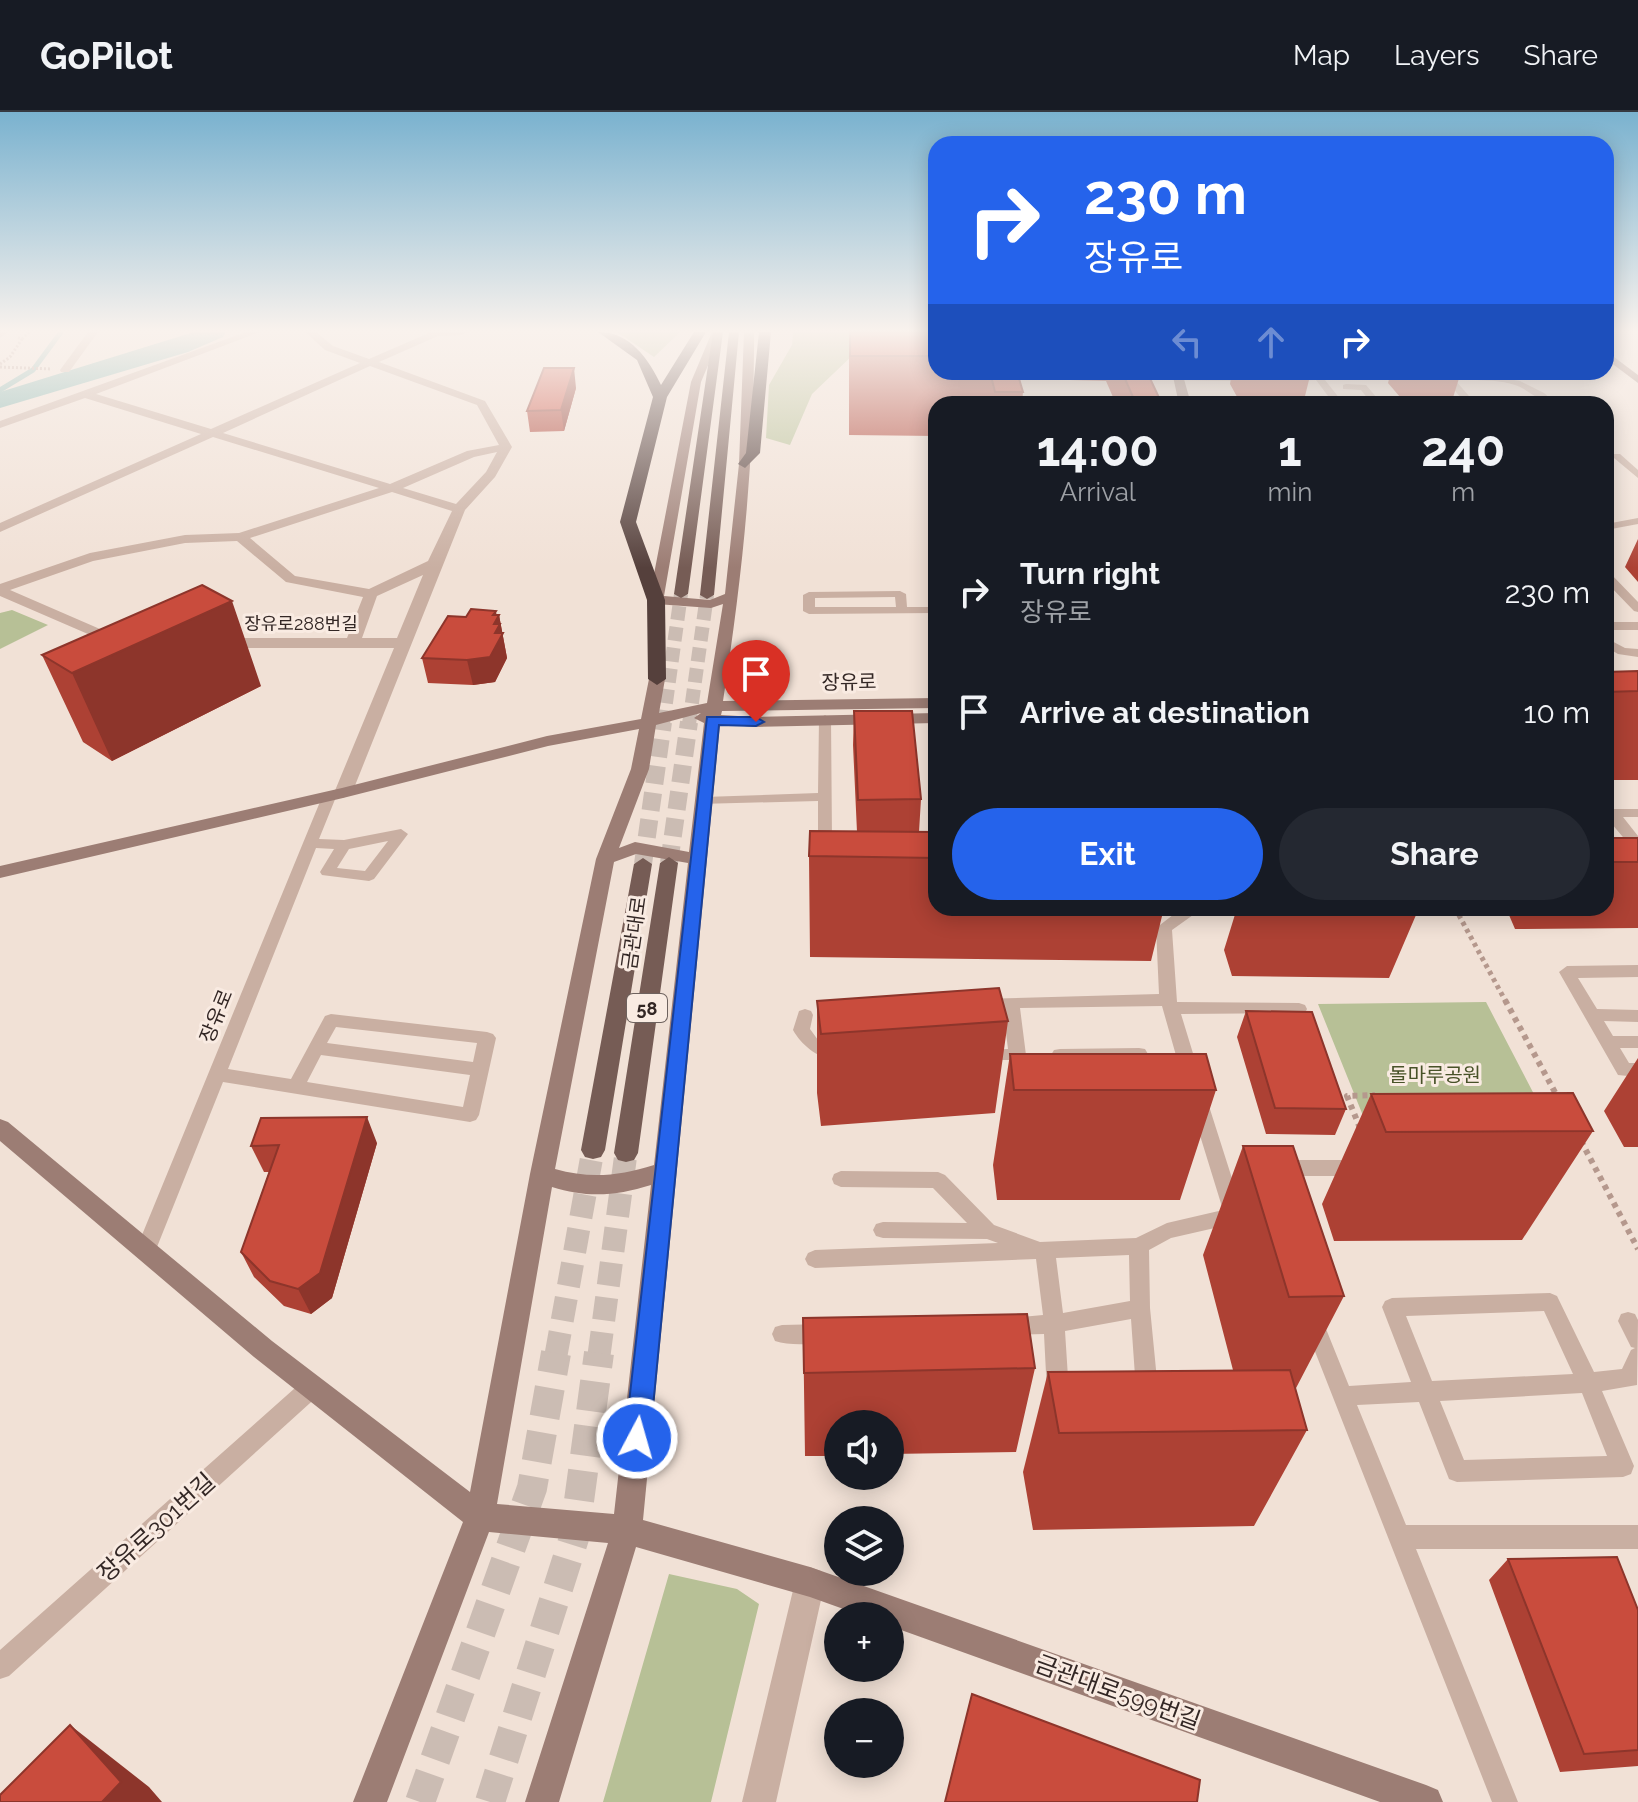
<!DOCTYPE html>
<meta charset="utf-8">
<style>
:root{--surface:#171b24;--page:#242831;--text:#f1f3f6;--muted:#9ea1a6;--line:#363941;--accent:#2563eb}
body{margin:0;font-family:Raleway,"Noto Sans KR",sans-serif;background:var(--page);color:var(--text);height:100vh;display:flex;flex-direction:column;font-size:30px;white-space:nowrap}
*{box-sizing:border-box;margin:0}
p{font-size:26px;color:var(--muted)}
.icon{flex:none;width:44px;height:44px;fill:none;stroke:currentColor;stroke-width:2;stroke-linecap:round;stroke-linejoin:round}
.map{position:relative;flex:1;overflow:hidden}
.side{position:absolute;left:928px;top:284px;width:686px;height:520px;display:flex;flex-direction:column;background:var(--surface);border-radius:24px;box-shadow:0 4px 20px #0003}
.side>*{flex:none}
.banner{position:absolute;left:928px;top:24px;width:686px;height:244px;border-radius:24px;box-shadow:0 4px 20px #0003;background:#2563eb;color:#fff;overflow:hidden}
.fabs{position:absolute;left:824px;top:1298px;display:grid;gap:16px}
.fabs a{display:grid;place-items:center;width:80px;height:80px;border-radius:50%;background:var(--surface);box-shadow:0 4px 20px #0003;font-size:40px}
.pin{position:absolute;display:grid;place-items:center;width:68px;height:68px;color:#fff;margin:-82px -34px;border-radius:50% 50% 50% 0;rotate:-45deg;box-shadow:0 0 8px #0007}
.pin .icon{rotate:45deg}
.me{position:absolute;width:88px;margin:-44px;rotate:6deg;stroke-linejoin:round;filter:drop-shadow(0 0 6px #0008)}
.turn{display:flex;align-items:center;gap:28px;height:168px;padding:0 24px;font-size:36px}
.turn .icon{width:104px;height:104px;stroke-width:2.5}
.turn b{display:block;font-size:56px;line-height:68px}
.lanes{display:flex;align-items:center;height:76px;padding:0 24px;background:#0003;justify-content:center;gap:40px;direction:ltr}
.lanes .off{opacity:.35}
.eta{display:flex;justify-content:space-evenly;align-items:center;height:136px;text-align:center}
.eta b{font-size:48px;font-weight:700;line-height:56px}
.primary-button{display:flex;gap:16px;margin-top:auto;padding:16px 24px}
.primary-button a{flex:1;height:92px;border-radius:48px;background:var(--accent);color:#fff;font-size:32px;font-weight:700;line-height:92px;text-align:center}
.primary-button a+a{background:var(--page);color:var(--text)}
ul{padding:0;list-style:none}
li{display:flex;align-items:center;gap:24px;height:120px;padding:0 24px}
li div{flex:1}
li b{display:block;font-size:30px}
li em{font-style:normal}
header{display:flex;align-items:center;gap:48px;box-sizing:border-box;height:112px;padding:0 40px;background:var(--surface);border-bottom:2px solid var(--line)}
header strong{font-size:38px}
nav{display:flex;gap:44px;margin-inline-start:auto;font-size:28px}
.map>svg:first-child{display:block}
.green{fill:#b7c096}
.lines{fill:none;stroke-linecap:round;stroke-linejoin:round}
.stream{stroke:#75aea9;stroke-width:5}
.river{fill:#75aea9;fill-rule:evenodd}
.primary-tunnel-far3{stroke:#cbbcb3;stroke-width:14;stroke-dasharray:14 7;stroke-linecap:butt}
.primary-tunnel-far2{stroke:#cbbcb3;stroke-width:18;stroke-dasharray:18 9;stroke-linecap:butt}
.primary-tunnel-far1{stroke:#cbbcb3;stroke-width:23;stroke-dasharray:23 12;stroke-linecap:butt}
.primary-tunnel{stroke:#cbbcb3;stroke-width:30;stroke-dasharray:30 15;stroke-linecap:butt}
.path-far2{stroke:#b5988d;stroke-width:3;stroke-dasharray:2 2;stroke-linecap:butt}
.path-far1{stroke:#b5988d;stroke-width:5;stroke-dasharray:4 4;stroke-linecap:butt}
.path{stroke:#b5988d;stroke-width:6;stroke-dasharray:5 5;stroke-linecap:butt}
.lane{fill:#c9afa2;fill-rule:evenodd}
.street{fill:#c9afa2;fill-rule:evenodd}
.secondary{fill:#9c7d74;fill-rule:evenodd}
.primary{fill:#765c55;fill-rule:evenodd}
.highway{fill:#55403c;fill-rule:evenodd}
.wall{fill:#ad4134}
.shaded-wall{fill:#8d352b}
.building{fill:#c94c3d;stroke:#8d352b;stroke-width:2}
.route{fill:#2563eb;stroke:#184099;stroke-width:2}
.labels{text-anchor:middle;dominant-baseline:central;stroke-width:6;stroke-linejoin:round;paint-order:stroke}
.far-street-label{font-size:18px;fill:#332725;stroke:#f9ebe2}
.shield{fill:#f9ebe2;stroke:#6e625e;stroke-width:2}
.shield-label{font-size:18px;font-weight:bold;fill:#332725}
.street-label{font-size:20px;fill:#332725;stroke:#f9ebe2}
.park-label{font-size:20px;fill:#485228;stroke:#f9ebe2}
.near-street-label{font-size:24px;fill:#332725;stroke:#f9ebe2}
</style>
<header>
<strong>GoPilot</strong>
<nav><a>Map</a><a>Layers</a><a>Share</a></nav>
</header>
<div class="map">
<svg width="1638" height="1690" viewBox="0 0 1638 1690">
<rect width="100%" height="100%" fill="#f1e1d6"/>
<path class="green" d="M617 220H680L654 245Z
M793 220H900L856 240 812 282 790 333 766 326 769 273 792 233Z
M12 498 48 513 0 537V501Z
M1486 890 1561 1034 1376 1036 1318 892Z
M669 1462 737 1477 759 1492 711 1690H603Z"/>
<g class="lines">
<path class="stream" d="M0 278 33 258 61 220"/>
<path class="river" d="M194 220H226L223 225 188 240 0 296V280Z"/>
<path class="primary-tunnel-far3" d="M663 612 681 482
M689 612 707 483"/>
<path class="primary-tunnel-far2" d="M669 751 689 610
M643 752 663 610"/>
<path class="primary-tunnel-far1" d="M556 1243 593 1038
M599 1243 626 1041"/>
<path class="primary-tunnel" d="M420 1690 532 1376 556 1241
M490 1690 574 1426 599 1241"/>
<path class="path-far2" d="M22 227 29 220
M0 252 10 245 22 227 16 225
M0 255 52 257"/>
<path class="path-far1" d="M1455 796 1506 890"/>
<path class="path" d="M1505 888 1557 984
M1360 1016 1347 984 1375 983
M1581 1029 1638 1137"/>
<path class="lane" d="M0 220H8L0 226Z
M1444 260 1490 264 1520 269 1544 281 1557 292C1541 292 1530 278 1515 273 1496 267 1475 268 1455 268L1476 292H1466L1446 268H1325L1344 292H1334L1316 268 1289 269 1285 266 1289 263 1444 262Z
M1176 263H1250L1254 266 1250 269 1173 268V264Z
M1346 272 1366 273 1382 292H1372L1361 278 1343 277V273Z
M1614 342H1620L1638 358V366L1614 346Z
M1638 406V412L1606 418V412Z
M1606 460 1610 461 1638 490V500L1634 499 1606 470Z
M900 479 906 482 907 495H936V501L809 502 803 499V483L809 480ZM895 485 896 495H815V486Z
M1606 510H1638V518H1606Z
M1606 526 1625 536 1638 537V545L1618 542 1606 535Z
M825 603 831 607 832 727 830 730 825 732 818 727V689L699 692 697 689 699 686 704 685 818 681 819 607Z
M329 681 336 685 319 727 344 728 401 717 408 722 374 767 369 769 322 763 320 760 334 737 316 736 228 957 291 967 325 904 331 902 487 920 493 922 496 926 479 1003 476 1008 470 1010 223 970 155 1140 152 1146 145 1148 138 1146 135 1140 303 731 322 685ZM388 729 365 759 337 756 349 737ZM336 915 477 931 473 950 327 931ZM321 943 470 963 463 995 307 970Z
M1606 697H1638V705H1623L1638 724V739L1633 737 1606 705Z
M1182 796 1265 797 1257 802 1193 803 1172 818 1177 890 1299 891 1305 893 1307 897 1305 901 1181 902 1199 961 1196 966H1184L1181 961 1162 894 1020 896 1026 943 1023 948H975L972 943 975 938 1008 937 1003 897 978 895 976 891 978 887 1159 882 1156 816Z
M1638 853V865L1578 866 1597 897 1638 898V910L1604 909 1613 924H1638V936H1620L1629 951H1638V965L1618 963 1559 860 1567 854Z
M805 897 811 899 813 903 810 917 818 928 842 936 845 941 842 946C822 951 802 934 793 918L799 899Z
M1139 936 1145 937 1148 942 1145 947 1139 948 1060 949 1054 948 1051 943 1054 938 1060 937Z
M1199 984 1205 986 1208 991 1244 1104 1241 1110 1171 1126 1149 1138 1150 1196 1158 1278 1155 1285 1147 1288 1139 1285 1136 1278 1131 1207 1065 1219 1069 1281 1066 1288 1058 1291 1050 1288 1047 1281 1044 1222 1007 1223 1000 1221 997 1214 1000 1207 1043 1203 1036 1147 815 1156 808 1153 805 1147 808 1141 815 1138 998 1131 987 1127 883 1126 876 1124 873 1118 876 1112 883 1110 967 1111 933 1076 841 1075 834 1072 832 1067 834 1062 841 1059 938 1060 945 1063 994 1113 1040 1130 1136 1126 1167 1111 1223 1098 1190 991 1193 986ZM1129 1143 1130 1189 1063 1201 1056 1146Z
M1281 1048H1346L1353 1051 1355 1056 1353 1061 1346 1064H1281L1274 1061 1272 1056 1274 1051Z
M1550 1181 1557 1184 1594 1260 1622 1257 1631 1238 1635 1236 1631 1235 1618 1209 1621 1202 1628 1200 1635 1202 1638 1208 1637 1273 1602 1279 1634 1354 1631 1362 1623 1365 1457 1370 1449 1367 1419 1290 1357 1293 1406 1413H1638V1437H1416L1518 1690H1492L1303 1209 1306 1202 1313 1200 1320 1202 1349 1274 1411 1270 1382 1195 1385 1189 1392 1186ZM1544 1199 1573 1262 1432 1269 1406 1204ZM1582 1281 1607 1344 1464 1348 1440 1289Z
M824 1212 831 1214 834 1221 831 1228C816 1233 790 1234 775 1229L772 1222 775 1215 782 1213Z
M312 1265 320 1268 323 1275 320 1282 9 1564 0 1567V1538L304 1268Z"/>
<path class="street" d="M88 220H98L69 260H61L60 258Z
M246 220H260L96 282 211 317 360 251 325 238 305 220H316L333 234 369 247 431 220H467L462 223 438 224 379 250 485 289 512 335 495 365 465 398 352 681 343 686 334 681 394 536H222L214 531 222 526H347L363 485 286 470 237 429 185 431 93 449 10 478 123 527 126 530 118 535 0 484V472L90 441 185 423 239 421 379 376 213 325 0 420V411L201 322 85 286 0 316V309ZM370 254 477 293 499 333 467 339 390 372 223 321ZM497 340 486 360 456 392 403 376 474 345ZM392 380 452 399 428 449 369 477 295 464 250 426ZM423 463 397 526H362L377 484Z
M810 1455 821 1459 825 1470 776 1690H742L795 1470 799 1459Z"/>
<path class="secondary" d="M712 220H722L701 270 664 484 710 488 725 482 739 352 744 220H754C755 344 742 467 723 589L936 586V596L722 599 721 603 756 605 936 601V611L756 615 720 612 643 1408 810 1455 1426 1673 1438 1678 1443 1690H1380L890 1514V1504H863L810 1485 636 1435 559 1690H525L608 1431 489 1420 387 1690H353L463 1410 254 1245 0 1029V1007L8 1010 272 1229 470 1380 530 1062 596 747 631 657 639 617 548 634 343 686 0 766V754L342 676 547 624 641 607 649 567 657 562 665 567 659 601 707 591 723 492 711 496 656 492 649 488 691 270ZM701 601 694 606 704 611 689 740 635 730 619 736 649 657 656 613ZM636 742 688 751 654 1053C619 1064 590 1067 555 1057L614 750ZM651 1073 614 1402 497 1392 552 1075C587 1086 616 1084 651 1073Z
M1606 239 1638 263V271L1606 247Z
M1172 260H1182L1191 292H1179Z"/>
<path class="primary" d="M713 220H723L688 482 681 486 674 482Z
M729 220H739L714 483 707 487 700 483Z
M669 745 678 751 638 1041 634 1048 626 1050 618 1048 614 1041 660 751Z
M643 746 652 752 605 1038 601 1045 593 1047 585 1045 581 1038 634 752Z"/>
<path class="highway" d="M598 220C629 219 649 247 661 273L694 220H706L667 285 636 410 665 488 666 567 657 573 648 567 647 488 620 410 653 285 637 248Z
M759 220H771L760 341 745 356 738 352 746 341Z"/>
</g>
<path class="wall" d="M849 220H936V260H1017L1023 280 1022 292H936V324L849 323Z
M1069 260H1147L1162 292H1116L1106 269 1070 268Z
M1232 260H1311L1303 292H1241L1230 272Z
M1391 260H1461L1451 292H1406L1388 271Z
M576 276 564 319 530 320 527 299Z
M1638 427V470L1625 455Z
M499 503 507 546 495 570 473 573 428 571 422 546 466 505Z
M42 543 261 574 112 649 83 630Z
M1638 559V668H1606V560Z
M854 599 921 687 919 720H936V796H1164L1151 849 810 845 809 744 857 720 853 633Z
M1606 726H1638V816L1515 817 1506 796H1606Z
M1237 796H1419L1389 866 1232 864 1224 838Z
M817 889 1008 909 995 1001 821 1014 817 981Z
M1246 899 1346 997 1335 1023 1266 1022 1237 925Z
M1010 942 1216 978 1180 1088H997L993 1053Z
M1638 946V1035H1624L1604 999Z
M1371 982 1593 1019 1522 1128 1334 1129 1322 1092Z
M377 1031 332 1186 311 1202 284 1194 254 1165 241 1140 269 1060H264L251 1034Z
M1243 1034 1344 1184 1295 1278 1307 1318 1254 1414 1033 1418 1023 1360 1048 1260 1233 1258 1203 1143Z
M803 1206 1035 1256 1016 1340 890 1342V1312H838V1344H805Z
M1508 1447 1638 1498V1654L1560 1660 1489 1468Z"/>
<path class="shaded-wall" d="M574 256 576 276 564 319 561 298Z
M232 489 261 574 112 649 72 561Z
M496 499 497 507 499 503 507 546 495 570 473 573 467 548Z
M367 1005 377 1031 332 1186 311 1202 298 1177Z
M70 1613 149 1675 162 1690H102Z"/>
<path class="building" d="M850 220H936V244H850Z
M544 256H574L561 298 527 299Z
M990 260H1017L1023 280H995Z
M1122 260H1147L1162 292H1136Z
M202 473 232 489 72 561 42 543Z
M471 497 496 499 493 503H499L494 512H500L495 521H503L490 545 467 548 422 546 448 504 466 505Z
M1638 559V579L1606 580V560Z
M854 599H912L921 687 858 688Z
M810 719 936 720V746L809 744Z
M1606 726H1638V750H1606Z
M999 876 1008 909 821 922 817 889Z
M1246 899 1312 900 1346 997 1275 996Z
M1010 942H1206L1216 978H1014Z
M1573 981 1593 1019 1386 1020 1371 982Z
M367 1005 320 1161 298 1177 270 1169 241 1140 279 1033 251 1034 261 1006Z
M1243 1034H1293L1344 1184 1289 1185Z
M1027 1202 1035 1256 804 1261 803 1206Z
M1290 1258 1307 1318 1059 1321 1048 1260Z
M1617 1445 1638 1498V1638L1584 1642 1508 1447Z
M972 1582 1200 1668 1197 1690H945Z
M70 1613 121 1670 102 1690H0V1683Z"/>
<linearGradient id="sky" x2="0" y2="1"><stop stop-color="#7ab2cf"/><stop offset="0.48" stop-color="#f9f2ed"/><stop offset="1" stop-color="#f9f2ed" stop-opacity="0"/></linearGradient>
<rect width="1638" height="456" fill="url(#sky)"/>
<path class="route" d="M707 605H756L764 610 756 614 719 613 650 1326 646 1335 637 1338 628 1335 625 1326Z"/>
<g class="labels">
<g class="far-street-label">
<text x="301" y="511">장유로288번길</text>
</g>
<rect class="shield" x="627" y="882" width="40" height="28" rx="6"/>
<g class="shield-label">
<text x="647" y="896">58</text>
</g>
<g class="street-label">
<text transform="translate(849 570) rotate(-1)">장유로</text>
<text transform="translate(634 821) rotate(-82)">금관대로</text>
<text transform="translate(216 904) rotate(-68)">장유로</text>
</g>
<g class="park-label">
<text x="1435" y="963">돌마루공원</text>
</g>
<g class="near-street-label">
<text transform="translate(156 1415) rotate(-42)">장유로301번길</text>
<text transform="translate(1118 1580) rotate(20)">금관대로599번길</text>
</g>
</g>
</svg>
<div class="fabs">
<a><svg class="icon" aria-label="sound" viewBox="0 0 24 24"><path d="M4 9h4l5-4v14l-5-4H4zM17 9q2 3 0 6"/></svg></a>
<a><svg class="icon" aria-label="layers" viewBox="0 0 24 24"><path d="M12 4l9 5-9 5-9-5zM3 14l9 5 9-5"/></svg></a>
<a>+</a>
<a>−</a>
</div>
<div class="pin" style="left:756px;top:610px;background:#d93025"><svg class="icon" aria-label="arrive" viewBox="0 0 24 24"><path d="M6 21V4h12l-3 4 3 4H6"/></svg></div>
<svg class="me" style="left:637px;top:1326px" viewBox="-20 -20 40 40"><circle r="17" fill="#2563eb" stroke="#fff" stroke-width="3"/><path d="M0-11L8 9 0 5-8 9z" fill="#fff"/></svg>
<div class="banner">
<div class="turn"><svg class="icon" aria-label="right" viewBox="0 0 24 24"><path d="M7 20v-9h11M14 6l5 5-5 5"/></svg><div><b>230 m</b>장유로</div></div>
<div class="lanes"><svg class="icon off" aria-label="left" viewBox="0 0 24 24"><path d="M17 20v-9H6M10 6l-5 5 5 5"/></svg><svg class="icon off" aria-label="ahead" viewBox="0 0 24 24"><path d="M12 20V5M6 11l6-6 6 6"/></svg><svg class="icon" aria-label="right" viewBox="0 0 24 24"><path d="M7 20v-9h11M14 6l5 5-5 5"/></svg></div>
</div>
<section class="side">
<div class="eta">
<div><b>14:00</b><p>Arrival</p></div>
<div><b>1</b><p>min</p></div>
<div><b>240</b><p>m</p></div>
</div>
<ul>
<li><svg class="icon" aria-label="right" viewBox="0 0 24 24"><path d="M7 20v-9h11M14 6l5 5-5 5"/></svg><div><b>Turn right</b><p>장유로</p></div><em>230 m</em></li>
<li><svg class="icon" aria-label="arrive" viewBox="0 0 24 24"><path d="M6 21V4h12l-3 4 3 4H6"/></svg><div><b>Arrive at destination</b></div><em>10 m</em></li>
</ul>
<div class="primary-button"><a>Exit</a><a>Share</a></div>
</section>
</div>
